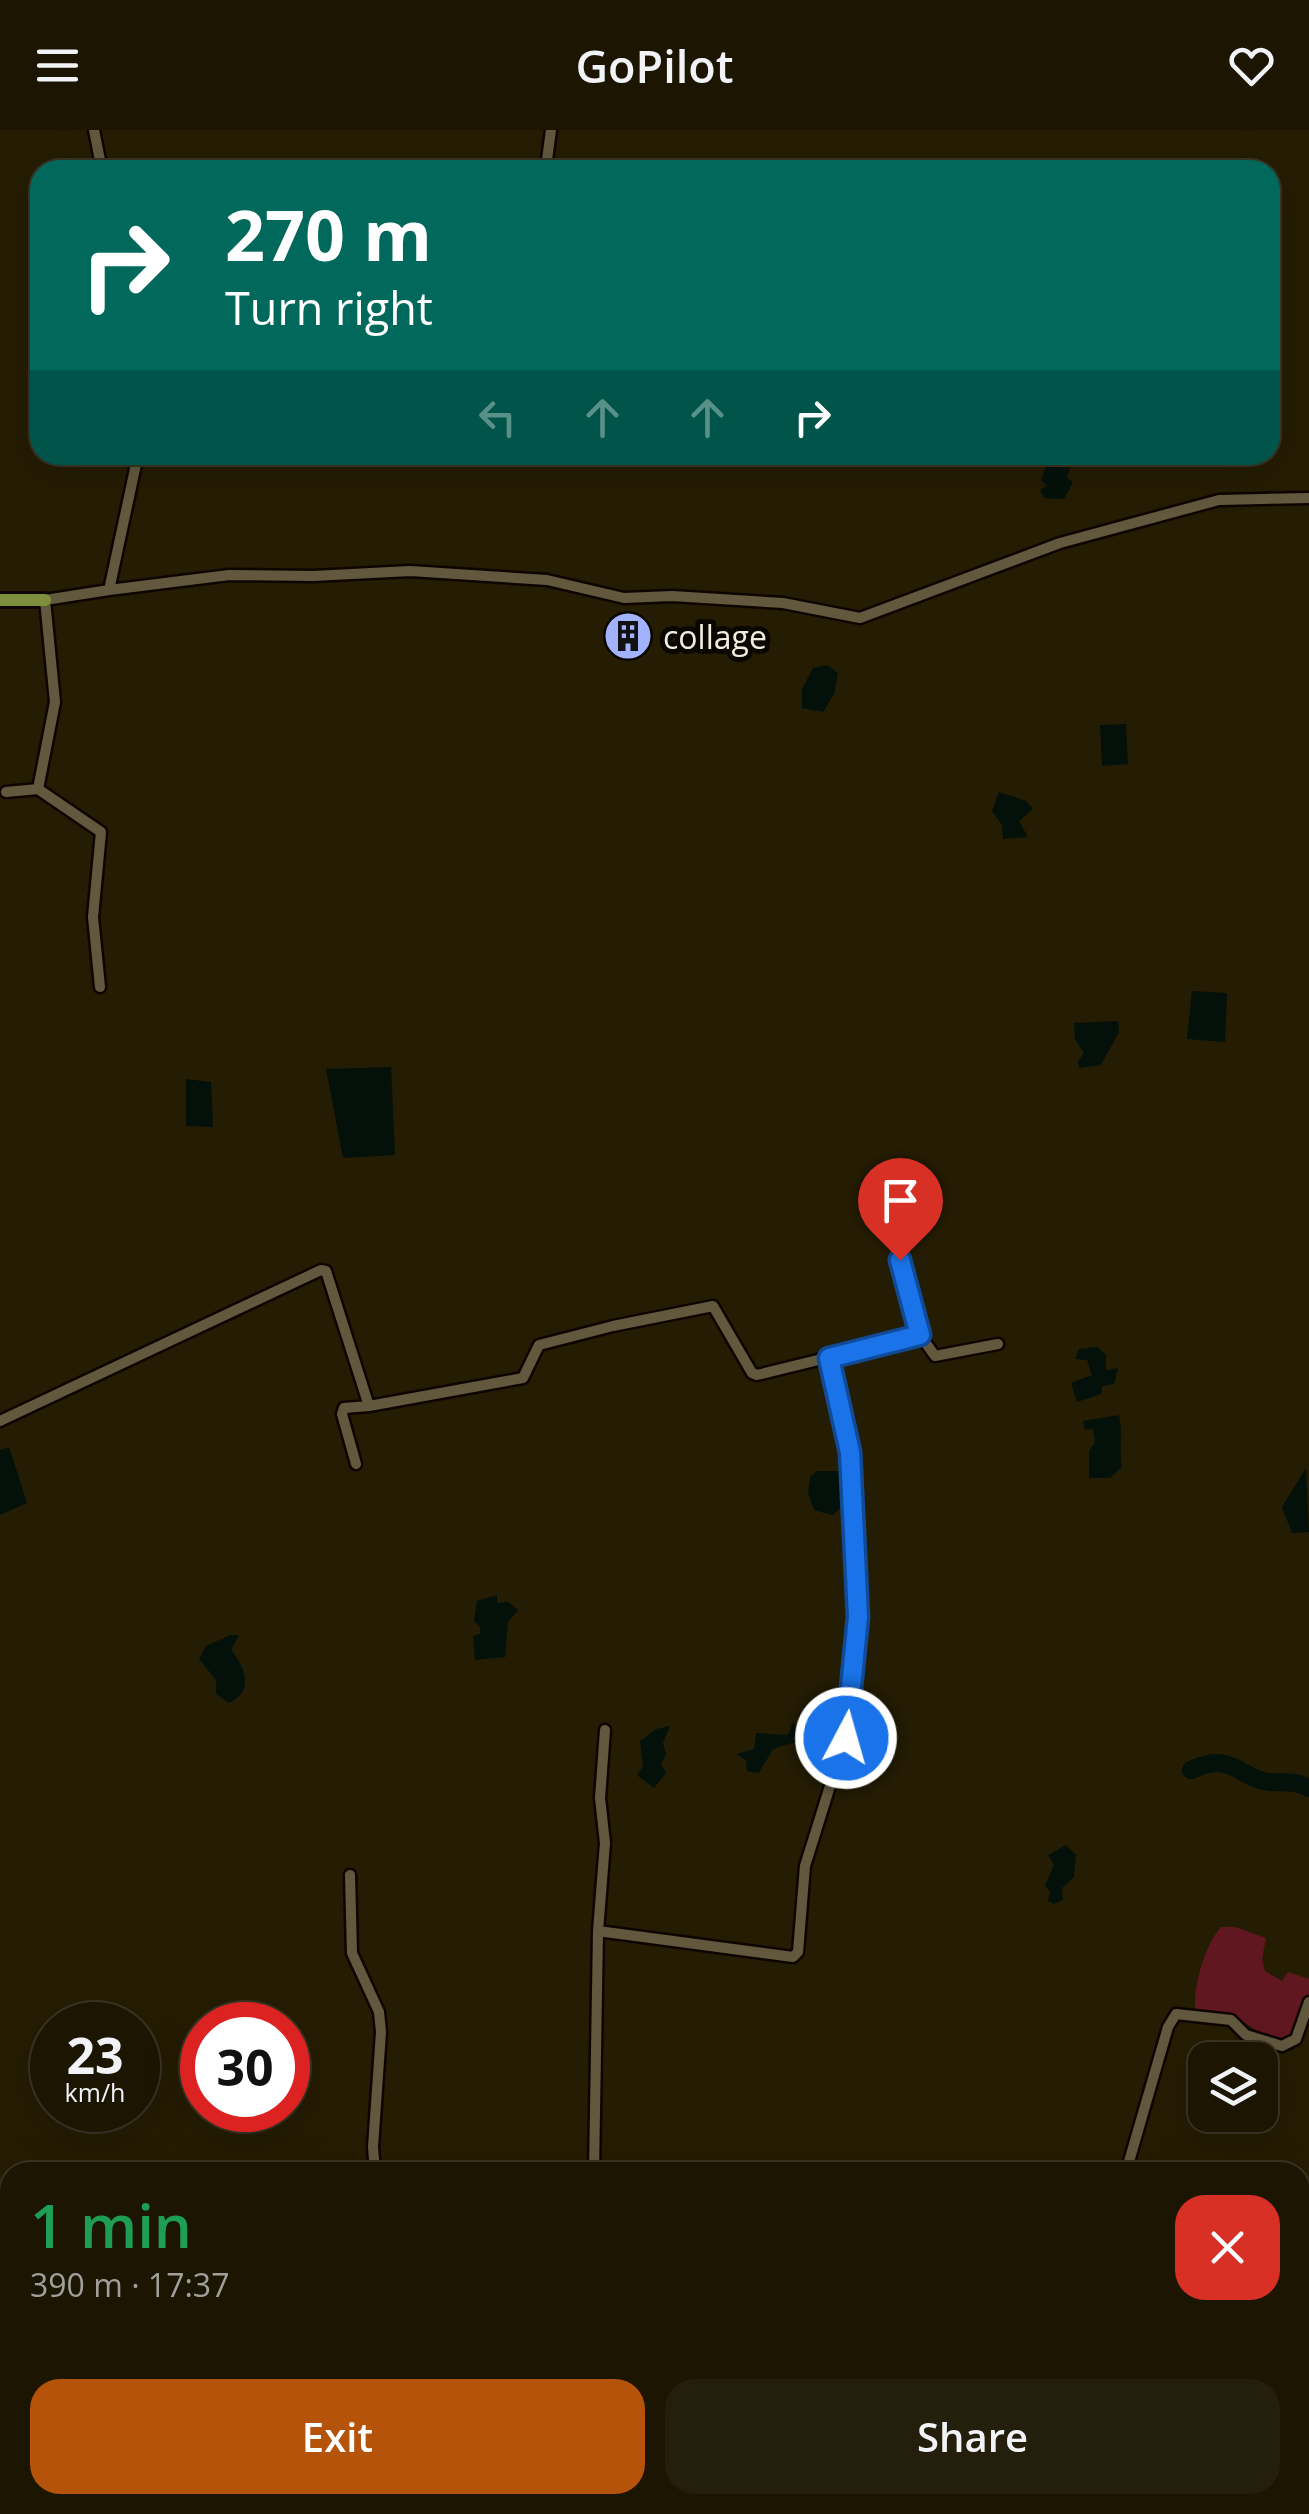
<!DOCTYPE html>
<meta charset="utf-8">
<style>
:root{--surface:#1b1502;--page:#241e0c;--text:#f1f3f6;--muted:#a09f99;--line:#393424;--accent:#b45309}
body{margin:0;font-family:"Open Sans",sans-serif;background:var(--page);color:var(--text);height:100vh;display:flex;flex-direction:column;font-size:38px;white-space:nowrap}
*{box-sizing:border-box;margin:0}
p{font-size:32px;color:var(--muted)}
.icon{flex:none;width:55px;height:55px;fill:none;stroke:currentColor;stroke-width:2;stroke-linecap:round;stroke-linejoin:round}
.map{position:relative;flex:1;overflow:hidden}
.drawer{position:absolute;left:0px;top:2032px;width:1310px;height:352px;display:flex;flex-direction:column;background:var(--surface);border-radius:30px 30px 0 0;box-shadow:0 10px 40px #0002,0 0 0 2px var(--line)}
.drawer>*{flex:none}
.hud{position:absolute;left:30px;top:30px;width:1250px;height:305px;border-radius:30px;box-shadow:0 10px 40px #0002,0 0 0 2px var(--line);background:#00695c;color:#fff;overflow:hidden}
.controls{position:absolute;left:1188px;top:1912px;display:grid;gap:20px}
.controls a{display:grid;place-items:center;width:90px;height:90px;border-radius:20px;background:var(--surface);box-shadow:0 10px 40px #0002,0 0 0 2px var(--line);font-size:50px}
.speed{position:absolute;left:30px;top:1872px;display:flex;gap:20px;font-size:50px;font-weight:700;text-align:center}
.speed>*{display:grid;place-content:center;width:130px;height:130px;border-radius:50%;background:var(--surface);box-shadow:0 10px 40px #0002,0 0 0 2px var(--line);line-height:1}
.speed small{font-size:25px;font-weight:400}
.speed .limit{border:15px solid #d22;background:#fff;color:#111}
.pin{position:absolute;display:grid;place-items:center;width:85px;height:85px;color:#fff;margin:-102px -42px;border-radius:50% 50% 50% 0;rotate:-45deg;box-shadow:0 0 10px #0007}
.pin .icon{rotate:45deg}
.me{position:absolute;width:110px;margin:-55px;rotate:6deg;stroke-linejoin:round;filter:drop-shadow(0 0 8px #0008)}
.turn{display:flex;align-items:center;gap:35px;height:210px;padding:0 30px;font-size:45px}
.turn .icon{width:130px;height:130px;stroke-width:2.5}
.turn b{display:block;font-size:70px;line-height:85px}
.lanes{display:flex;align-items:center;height:95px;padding:0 30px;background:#0003;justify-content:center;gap:50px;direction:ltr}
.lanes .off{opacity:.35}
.round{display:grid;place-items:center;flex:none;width:105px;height:105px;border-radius:30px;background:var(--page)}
.head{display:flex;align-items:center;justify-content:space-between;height:170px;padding:0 30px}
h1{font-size:60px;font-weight:600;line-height:75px;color:#1e9e55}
.action{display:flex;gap:20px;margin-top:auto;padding:20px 30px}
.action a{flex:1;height:115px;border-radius:30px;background:var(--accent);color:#fff;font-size:40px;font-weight:600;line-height:115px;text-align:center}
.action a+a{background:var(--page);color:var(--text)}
header{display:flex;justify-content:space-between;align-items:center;height:130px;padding:0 30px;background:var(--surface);font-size:45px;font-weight:600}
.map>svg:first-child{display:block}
.green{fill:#61171f}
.water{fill:#04110a}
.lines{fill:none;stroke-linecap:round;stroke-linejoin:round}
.river{stroke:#04110a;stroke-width:18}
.building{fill:#481f00;stroke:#664e3e;stroke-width:2.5}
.minor-casing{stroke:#0d0600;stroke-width:15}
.major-casing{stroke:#0d0600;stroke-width:18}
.minor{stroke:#62583e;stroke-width:10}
.major{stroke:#7e8f3e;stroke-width:12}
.route-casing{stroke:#114b97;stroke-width:25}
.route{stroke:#1a73e8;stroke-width:18}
.labels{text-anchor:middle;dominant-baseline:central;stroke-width:10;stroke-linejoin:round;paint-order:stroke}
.poi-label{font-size:32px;fill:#f3eddf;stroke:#0a0701;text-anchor:start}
</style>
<header><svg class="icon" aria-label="menu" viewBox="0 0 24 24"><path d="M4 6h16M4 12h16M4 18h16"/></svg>GoPilot<svg class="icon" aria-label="heart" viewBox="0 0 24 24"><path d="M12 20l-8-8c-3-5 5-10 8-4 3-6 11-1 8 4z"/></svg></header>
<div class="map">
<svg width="1309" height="2384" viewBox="0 0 1309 2384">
<rect width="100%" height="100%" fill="#241c03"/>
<path class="green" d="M1221 1797H1235L1266 1808 1262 1829 1265 1841 1282 1851 1288 1842 1309 1849V1863L1294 1908C1266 1917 1252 1891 1227 1885 1215 1883 1206 1884 1195 1879 1194 1853 1205 1815 1221 1797Z
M10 2124V2375H336L335 2384H0V2125Z"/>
<path class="water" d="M1044 325H1073L1067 348 1073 352 1064 369 1044 368 1040 360 1047 356 1041 350 1047 334Z
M827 535 838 543 834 564 823 582 802 578V559L813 538Z
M1126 594 1128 634 1102 636 1100 595Z
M999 662 1026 671 1033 679 1019 691 1028 707 1003 709 1002 695 992 681Z
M1192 861 1227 863 1225 912 1187 909Z
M1118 891 1119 902 1101 935 1079 938 1078 931 1084 923 1075 909 1074 893Z
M391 937 395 1025 343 1028 326 939Z
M186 949 211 952 213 997 186 996Z
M1098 1217 1106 1225V1240L1118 1238 1114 1254 1102 1256 1101 1264 1077 1272 1071 1253 1092 1245 1087 1230 1075 1229 1079 1219Z
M1119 1285C1123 1304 1119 1318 1122 1337L1110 1348H1089V1321L1095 1313 1093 1299 1085 1300 1083 1291Z
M9 1317 27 1373 0 1385V1320Z
M1306 1338 1309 1402 1292 1403 1282 1377Z
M817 1341H844L847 1373 832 1385 814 1380 808 1363 810 1347Z
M497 1465V1473L508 1472 518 1480 508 1492 505 1527 475 1530 473 1506 480 1504V1497L474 1491 477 1471Z
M231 1505H239L231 1520C245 1537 255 1561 229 1573L216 1564V1550L199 1529 206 1516Z
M793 1592 801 1610 773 1619 759 1643 747 1641 746 1630 736 1624 754 1619 756 1603 788 1605Z
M670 1596 663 1613 666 1624 661 1634 666 1643 654 1658 637 1645 643 1637 640 1611 656 1599Z
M1066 1715 1076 1725 1074 1747 1062 1758 1063 1770 1054 1774 1048 1771 1050 1761 1045 1756 1054 1735 1048 1725Z"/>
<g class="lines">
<path class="river" d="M1191 1640C1233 1620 1239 1649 1269 1652 1286 1653 1292 1650 1309 1658"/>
</g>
<path class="building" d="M623 483 645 489 633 527 611 523Z"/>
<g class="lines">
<g class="minor-casing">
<path id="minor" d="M94 0 102 40
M546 37 551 0
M109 460 229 445 313 446 410 441 547 450 624 468 672 466 783 473 860 488 1060 413 1219 370 1309 368
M6 662 38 659
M100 857 93 787 101 702 38 659 55 572 45 470 109 460 138 325
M900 1129 920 1205 935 1226 998 1214
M0 1291 321 1140 326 1141 369 1276 523 1248 539 1215 613 1196 713 1176 752 1243 757 1245 920 1205
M356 1334 342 1284 344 1278 369 1276
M605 1600 600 1668 605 1713 598 1801 793 1827 798 1822 805 1736 845 1608 858 1487 850 1322 829 1228
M350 1745 352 1823 379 1882 381 1902 373 2017 375 2042
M594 2042 598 1801
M1126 2042 1168 1897 1176 1884 1231 1890 1246 1905 1282 1916 1296 1909 1309 1872
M705 2375 713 2384
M10 2384 12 2375
M471 2384 472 2375"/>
</g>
<g class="major-casing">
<path id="major" d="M0 470H45"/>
</g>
<use href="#minor" class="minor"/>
<use href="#major" class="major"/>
</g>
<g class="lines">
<g class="route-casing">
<path id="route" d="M846 1608 858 1487 850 1322 829 1228 920 1205 900 1130"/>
</g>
<use href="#route" class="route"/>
</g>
<defs>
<g id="building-disc" transform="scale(2.5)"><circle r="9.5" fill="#a3b2fd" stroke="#0a0701"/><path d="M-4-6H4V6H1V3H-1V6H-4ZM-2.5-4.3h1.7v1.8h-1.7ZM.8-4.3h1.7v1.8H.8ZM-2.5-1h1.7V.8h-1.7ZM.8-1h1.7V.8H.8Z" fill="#111"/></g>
</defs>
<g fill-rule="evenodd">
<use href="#building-disc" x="628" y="506"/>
</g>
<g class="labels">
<g class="poi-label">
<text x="663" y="506">collage</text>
</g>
</g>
</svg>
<div class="controls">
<a><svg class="icon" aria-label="layers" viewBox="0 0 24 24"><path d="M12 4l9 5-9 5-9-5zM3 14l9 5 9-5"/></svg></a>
</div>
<div class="speed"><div>23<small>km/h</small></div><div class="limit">30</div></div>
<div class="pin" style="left:900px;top:1130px;background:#d93025"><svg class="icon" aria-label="arrive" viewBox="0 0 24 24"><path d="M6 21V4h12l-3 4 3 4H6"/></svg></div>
<svg class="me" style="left:846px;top:1608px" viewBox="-20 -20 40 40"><circle r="17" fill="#1a73e8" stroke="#fff" stroke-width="3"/><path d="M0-11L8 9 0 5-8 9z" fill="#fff"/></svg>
<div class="hud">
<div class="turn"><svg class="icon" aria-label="right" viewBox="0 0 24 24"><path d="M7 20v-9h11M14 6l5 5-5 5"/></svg><div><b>270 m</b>Turn right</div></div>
<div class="lanes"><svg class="icon off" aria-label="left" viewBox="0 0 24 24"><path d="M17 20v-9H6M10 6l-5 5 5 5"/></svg><svg class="icon off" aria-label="ahead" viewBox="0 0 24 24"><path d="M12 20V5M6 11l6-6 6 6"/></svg><svg class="icon off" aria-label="ahead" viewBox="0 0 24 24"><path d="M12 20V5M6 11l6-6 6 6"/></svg><svg class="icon" aria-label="right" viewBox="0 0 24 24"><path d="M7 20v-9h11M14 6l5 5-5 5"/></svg></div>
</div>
<section class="drawer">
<div class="head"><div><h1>1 min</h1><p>390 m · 17:37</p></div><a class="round" style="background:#d93025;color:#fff"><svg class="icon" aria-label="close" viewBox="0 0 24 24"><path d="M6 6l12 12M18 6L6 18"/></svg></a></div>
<div class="action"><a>Exit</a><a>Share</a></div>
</section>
</div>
